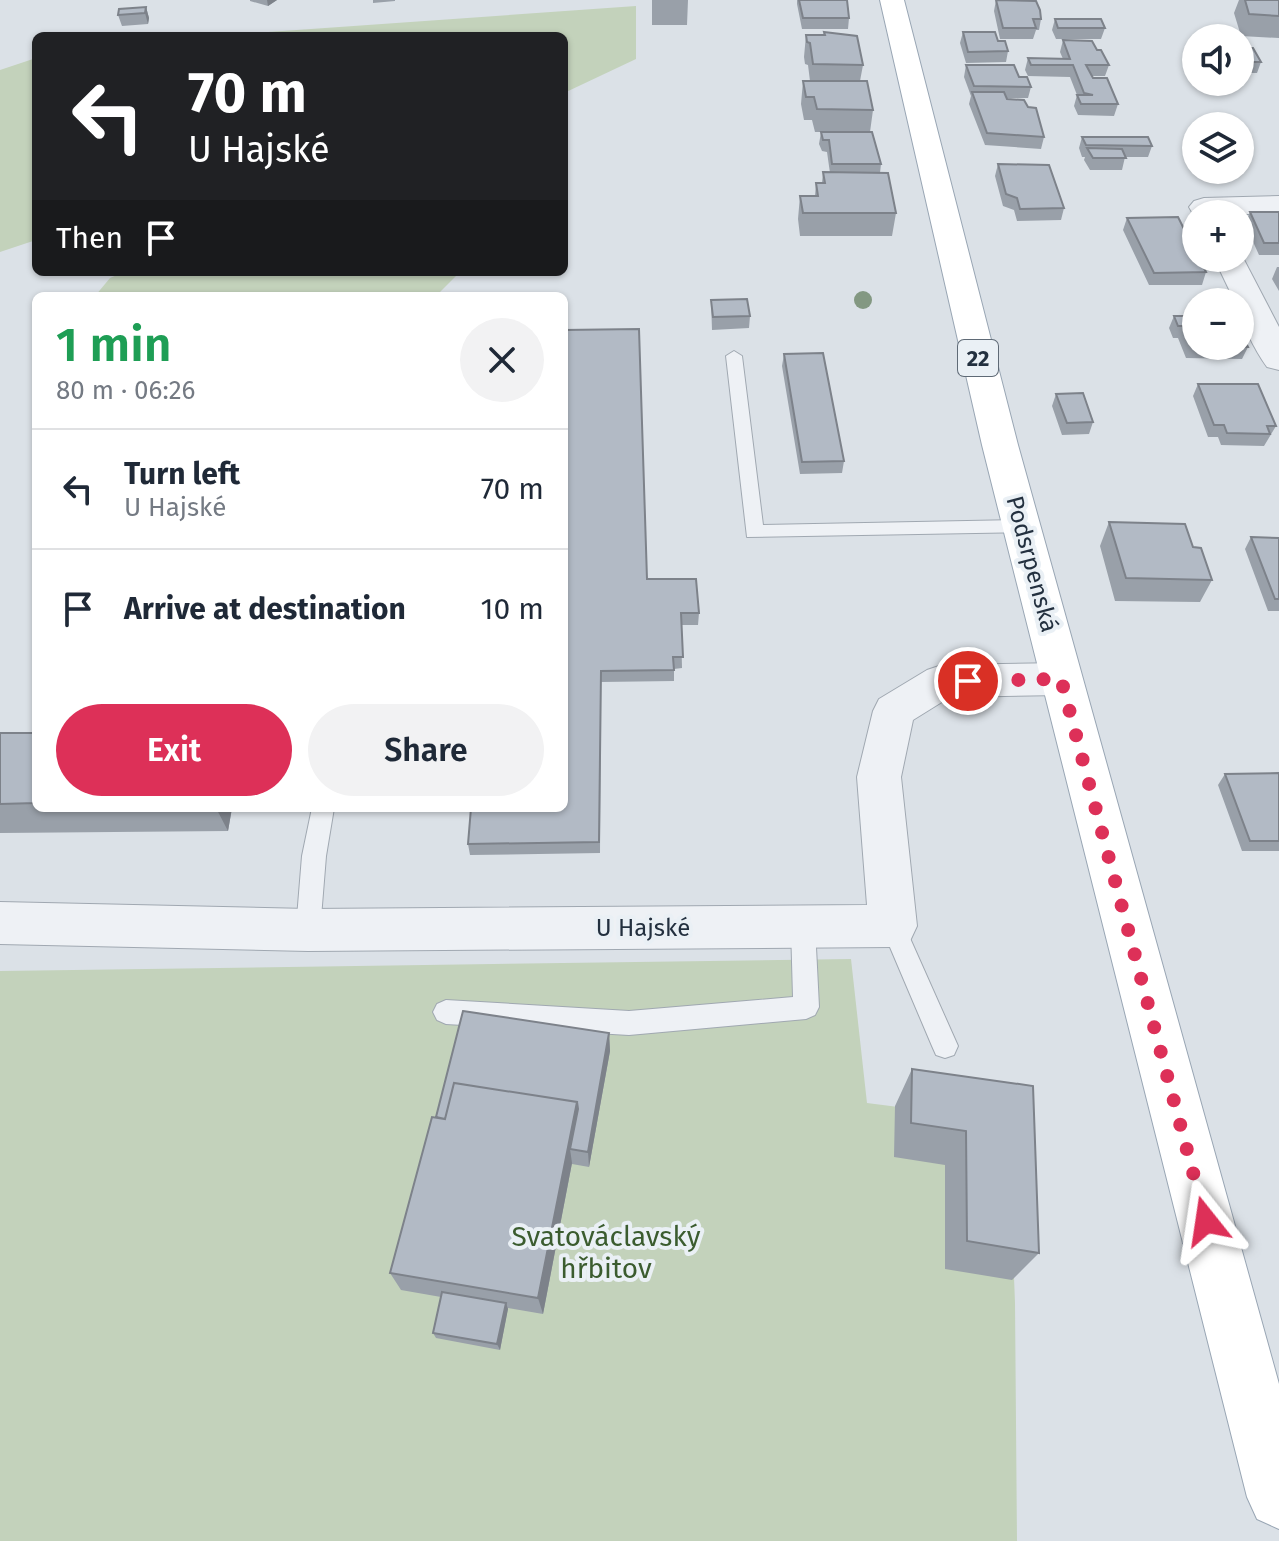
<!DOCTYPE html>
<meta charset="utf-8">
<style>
:root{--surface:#fff;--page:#f2f2f3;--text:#1f2937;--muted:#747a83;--line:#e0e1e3;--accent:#dd3058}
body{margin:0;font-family:"Fira Sans",sans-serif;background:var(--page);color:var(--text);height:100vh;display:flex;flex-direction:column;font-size:30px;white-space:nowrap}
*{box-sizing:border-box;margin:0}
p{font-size:26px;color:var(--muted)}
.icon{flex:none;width:44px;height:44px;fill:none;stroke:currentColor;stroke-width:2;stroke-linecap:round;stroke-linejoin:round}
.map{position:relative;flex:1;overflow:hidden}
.sheet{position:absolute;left:32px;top:292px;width:536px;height:520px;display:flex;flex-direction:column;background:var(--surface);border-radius:12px;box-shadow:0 2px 6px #0004}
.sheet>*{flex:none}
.banner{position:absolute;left:32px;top:32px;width:536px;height:244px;border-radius:12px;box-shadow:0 2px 6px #0004;background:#202124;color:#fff;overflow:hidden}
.tools{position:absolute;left:1182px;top:24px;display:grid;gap:16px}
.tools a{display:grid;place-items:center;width:72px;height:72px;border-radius:50%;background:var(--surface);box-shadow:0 2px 6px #0004;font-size:40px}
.pin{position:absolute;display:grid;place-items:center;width:68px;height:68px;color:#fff;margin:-34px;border:4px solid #fff;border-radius:50%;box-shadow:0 2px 8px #0007}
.me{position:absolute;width:88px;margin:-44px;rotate:345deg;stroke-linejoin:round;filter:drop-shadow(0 0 6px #0008)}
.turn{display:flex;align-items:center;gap:28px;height:168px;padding:0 24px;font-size:36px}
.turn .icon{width:104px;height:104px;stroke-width:2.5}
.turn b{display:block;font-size:56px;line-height:68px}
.then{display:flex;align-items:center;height:76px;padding:0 24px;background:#0003;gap:16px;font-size:30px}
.round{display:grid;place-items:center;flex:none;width:84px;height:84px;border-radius:42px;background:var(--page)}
.summary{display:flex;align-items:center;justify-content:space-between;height:136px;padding:0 24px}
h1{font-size:48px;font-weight:600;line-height:60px;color:#1e9e55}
.cta{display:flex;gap:16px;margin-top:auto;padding:16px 24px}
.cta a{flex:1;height:92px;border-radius:48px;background:var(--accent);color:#fff;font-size:32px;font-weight:600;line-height:92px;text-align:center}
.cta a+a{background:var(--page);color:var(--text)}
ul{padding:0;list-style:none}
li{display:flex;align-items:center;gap:24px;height:120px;padding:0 24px;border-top:2px solid var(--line)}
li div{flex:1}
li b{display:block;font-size:30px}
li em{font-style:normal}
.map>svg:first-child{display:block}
.green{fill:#c3d2bb}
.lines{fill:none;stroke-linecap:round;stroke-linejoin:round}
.lane-casing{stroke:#a0a8b1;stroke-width:2}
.street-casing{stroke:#a0a8b1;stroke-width:2}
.primary-casing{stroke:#99a6b4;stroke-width:2}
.lane{fill:#eef1f5;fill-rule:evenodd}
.street{fill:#eef1f5;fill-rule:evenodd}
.primary{fill:#fff;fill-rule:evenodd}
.tree{fill:#839882}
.wall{fill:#99a0a9}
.shaded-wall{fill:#7d828a}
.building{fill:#b2bac5;stroke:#7d828a;stroke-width:2}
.route{stroke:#dd3058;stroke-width:14;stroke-dasharray:0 25.2}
.labels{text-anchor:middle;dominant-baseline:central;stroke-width:8;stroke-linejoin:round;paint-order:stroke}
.shield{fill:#eaf0f5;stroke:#5f6a76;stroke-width:2}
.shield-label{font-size:22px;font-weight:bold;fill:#23303f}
.street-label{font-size:24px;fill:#23303f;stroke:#eaf0f5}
.near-park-label{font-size:28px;fill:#3b5c2f;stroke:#eaf0f5}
</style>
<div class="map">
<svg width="1279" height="1541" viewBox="0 0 1279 1541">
<rect width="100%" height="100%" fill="#dbe1e7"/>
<path class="green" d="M636 6V59L564 93V36H213Z
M36 58V240L0 252V70Z
M124 272H454L456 276 436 296H95L110 278Z
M851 959 867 1103 1008 1121 1015 1303 1017 1541H0V971Z"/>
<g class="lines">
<g class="lane-casing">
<path id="lane" d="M734 351 742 356 763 525 1023 520 1030 522 1032 527 1030 532 747 537 726 356Z
M312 808H334L326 856 320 930 317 938 308 941 299 938 296 930 302 856Z
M893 915 901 918 958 1046 954 1055 945 1058 936 1055 932 1046 881 926 885 918Z
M803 916 812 919 815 927 819 1007 815 1015 806 1019 629 1035 446 1024 437 1020 433 1012 437 1004 446 1000 629 1011 793 997 791 927 794 919Z"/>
</g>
<g class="street-casing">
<path id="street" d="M1279 196V214H1196V219L1189 207 1194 201 1204 198Z
M1240 252 1279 327V370L1267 367C1255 350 1240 323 1240 302H1235L1214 258H1240Z
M1061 663 1076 668 1082 679 1076 690 1061 695 950 697 913 720 901 777 917 926 910 941 893 947 308 951 0 944V902L308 909 867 905 857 777 873 711 879 699 927 670 942 665Z"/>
</g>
<g class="primary-casing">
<path id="primary" d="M880 0H904L1018 445 1279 1384V1529L1257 1519 1247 1497 982 445Z"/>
</g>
<use href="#lane" class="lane"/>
<use href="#street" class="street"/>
<use href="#primary" class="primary"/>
</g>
<circle class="tree" cx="863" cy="300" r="9"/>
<path class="wall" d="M250 0H277L268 6 250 1Z
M373 0H395V1L373 3Z
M652 0H688L687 25H652Z
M797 0H847L849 18 848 29H802L797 4Z
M996 0 1041 19 1039 30H1036L1033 39H1000L994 11Z
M1239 0H1279V38L1241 36 1234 13Z
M146 7 149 18 148 24 122 26 118 15Z
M1055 19 1105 28 1101 39H1056L1052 30Z
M824 32 863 65 860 81 873 110 870 132 881 164 880 173 896 213 892 236H800L798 219 800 196H815L816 183H822L823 172 830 173 827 152 822 151 819 144 821 132H815L812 120H804L801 104 803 81H810L808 65 805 64 804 57 806 35H823Z
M963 32 998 41 1008 51 1006 62 966 63 960 43Z
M1063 40 1097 50 1109 65 1105 76H1092L1118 104 1114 116 1078 115 1074 106 1077 95 1070 77 1028 76 1025 70 1028 58 1063 59 1060 52Z
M1240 46 1261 62 1257 73H1240Z
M966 65 1019 77 1031 87 1028 98H1007L1044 137 1041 149 985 145 969 104 971 96 964 77Z
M1082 137 1152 146 1148 157H1125L1122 170H1090L1084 160 1085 157H1082L1079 148Z
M998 164 1064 208 1061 220 1017 221 1014 210 1003 206 995 176Z
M1250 212H1279V255H1259L1245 224Z
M1127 218 1206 272 1202 285H1149L1123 230Z
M1277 267H1279V291L1272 279Z
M711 300 750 316 749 328 712 330Z
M1174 316H1196V346L1248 347 1242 359 1186 358 1178 338H1173L1169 328Z
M564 330 647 579 699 613 698 625H681L682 668 674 669V681L601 682 600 853 470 855 468 844 564 808Z
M784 354 844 461 842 473 800 474 782 366Z
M1198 384 1276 426 1264 446 1221 445 1218 437H1208L1193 396Z
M1056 394 1093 422 1089 434 1062 435 1052 406Z
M1109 522 1193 547 1212 580 1200 602 1115 601 1100 546Z
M1251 537 1279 538V611H1268L1245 549Z
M0 733H36V808H232L228 831 0 833Z
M1279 773V851H1242L1218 785 1225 774Z
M609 1033 610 1051 589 1167 572 1164V1163L543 1314 508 1308 500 1350 436 1338 433 1333 441 1297 401 1290 390 1273Z
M912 1069 1033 1086 1039 1253 1012 1280 945 1269V1165L894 1157 895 1106Z"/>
<path class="shaded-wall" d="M267 0H277L268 6Z
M146 7 149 18 148 24 145 13Z
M216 808H232L228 831Z
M609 1033 610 1051 589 1167 588 1152Z
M577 1102 579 1124 570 1149 572 1163 543 1314 538 1298Z
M506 1303 508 1309 500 1350 497 1344Z"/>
<path class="building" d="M799 0H847L849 18H803Z
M996 0 1036 1 1040 10 1041 19H1033L1036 28H1003Z
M1245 0H1279V16L1249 14Z
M146 7 145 13 118 15 119 9Z
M1055 19H1101L1105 28H1058Z
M824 32 857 36 863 65 813 64 810 43 807 42 806 35H825Z
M963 32H995L998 41H1005L1008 51 968 52Z
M1063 40 1092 41 1097 50H1101L1109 65H1086L1093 78H1107L1118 104H1081L1077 95H1093L1084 93 1073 65H1031L1028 58 1070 59Z
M1240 46 1241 48H1253L1261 62H1240Z
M966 65H1014L1019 77H1027L1031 87 974 86Z
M803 81H867L873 110 817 109 814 97H806Z
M972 92H1004L1007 99 1024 100 1028 107 1036 108 1044 137 987 133Z
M821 132H872L881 164H832L829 140H823Z
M1082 137H1148L1152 146 1086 145Z
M1087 148 1122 149 1126 158H1093Z
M998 164 1049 165 1064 208 1020 209 1017 198 1006 194Z
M823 172 888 173 896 213H803L800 196H818L816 183H825Z
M1250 212H1279V243H1264Z
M1178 217 1196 253V258H1199L1206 272 1154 273 1127 218Z
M747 299 750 316 713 317 711 300Z
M1174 316H1196V346H1240V333H1241L1248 347 1191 346 1183 326H1178Z
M639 329 647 579H696L699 613H681L683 657H673L674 670 601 671 599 842 468 844 471 808H564V330Z
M823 353 844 461 802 462 784 354Z
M1198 384H1258L1276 426H1267L1270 434 1227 433 1224 425H1214Z
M1083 393 1093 422 1067 423 1056 394Z
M1109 522 1185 524 1193 547 1201 548 1212 580 1126 578Z
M1251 537 1279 538V599H1275Z
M0 733H36V803L0 804Z
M1279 773V841H1250L1225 774Z
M463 1011 609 1033 588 1152 570 1149 578 1109 577 1102 454 1083 445 1119 436 1117Z
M912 1069 1033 1086 1039 1253 967 1241 966 1131 911 1123Z
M454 1083 577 1102 538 1298 390 1273 432 1117 445 1119Z
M442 1292 506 1303 497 1344 433 1333Z"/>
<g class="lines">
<path class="route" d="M968 681 1061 679 1206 1221"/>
</g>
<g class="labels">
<rect class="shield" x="958" y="340" width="40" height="36" rx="6"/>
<g class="shield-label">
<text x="978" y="358">22</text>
</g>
<g class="street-label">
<text transform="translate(1032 564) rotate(75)">Podsrpenská</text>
<text x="643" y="928">U Hajské</text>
</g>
<g class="near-park-label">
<text x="606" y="1236">Svatováclavský<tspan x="606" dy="32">hřbitov</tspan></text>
</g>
</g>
</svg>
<div class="tools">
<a><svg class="icon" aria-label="sound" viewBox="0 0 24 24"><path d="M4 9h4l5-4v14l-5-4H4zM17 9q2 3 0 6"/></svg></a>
<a><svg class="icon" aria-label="layers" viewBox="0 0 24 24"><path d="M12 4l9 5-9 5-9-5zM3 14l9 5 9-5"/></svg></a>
<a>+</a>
<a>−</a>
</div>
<div class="pin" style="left:968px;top:681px;background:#d93025"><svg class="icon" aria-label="arrive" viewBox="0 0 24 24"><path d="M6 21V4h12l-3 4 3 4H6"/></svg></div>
<svg class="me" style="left:1206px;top:1221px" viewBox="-20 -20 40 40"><path d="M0-17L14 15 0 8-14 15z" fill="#dd3058" stroke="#fff" stroke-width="4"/></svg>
<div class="banner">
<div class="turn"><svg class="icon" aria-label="left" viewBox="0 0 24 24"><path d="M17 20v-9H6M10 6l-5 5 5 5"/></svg><div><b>70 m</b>U Hajské</div></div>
<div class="then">Then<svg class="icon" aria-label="arrive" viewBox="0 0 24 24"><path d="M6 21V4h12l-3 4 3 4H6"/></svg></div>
</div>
<section class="sheet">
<div class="summary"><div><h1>1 min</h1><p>80 m · 06:26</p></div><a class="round"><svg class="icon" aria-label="close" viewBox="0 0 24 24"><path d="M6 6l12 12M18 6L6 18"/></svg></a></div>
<ul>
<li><svg class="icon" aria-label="left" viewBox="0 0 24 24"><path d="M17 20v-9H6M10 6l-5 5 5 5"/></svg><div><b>Turn left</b><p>U Hajské</p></div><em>70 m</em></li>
<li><svg class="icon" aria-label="arrive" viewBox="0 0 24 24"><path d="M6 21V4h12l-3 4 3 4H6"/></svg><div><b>Arrive at destination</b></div><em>10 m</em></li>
</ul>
<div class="cta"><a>Exit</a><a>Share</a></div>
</section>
</div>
